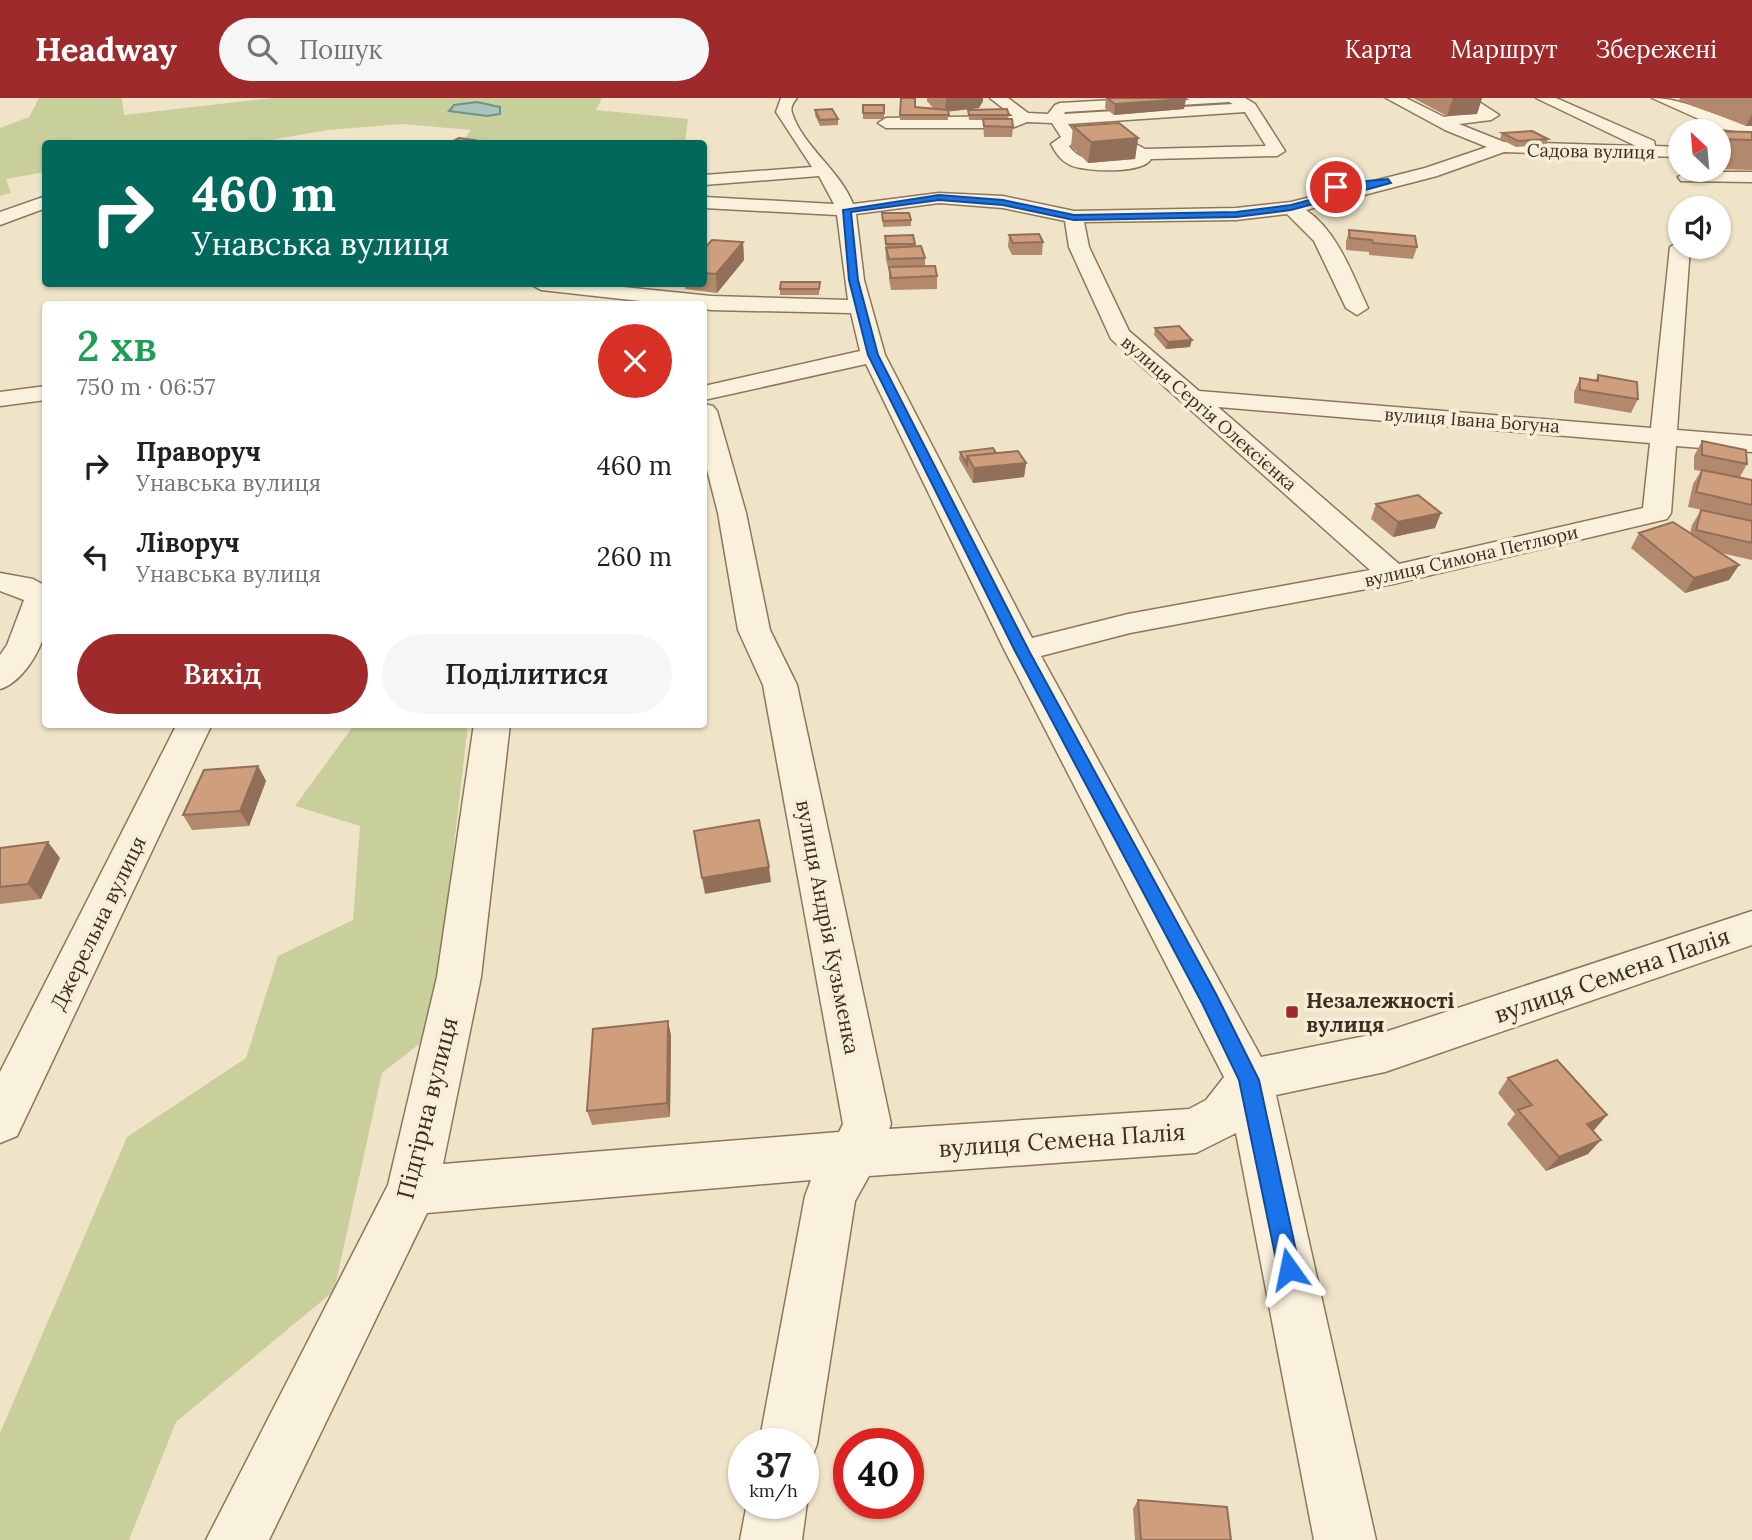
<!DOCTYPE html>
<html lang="uk">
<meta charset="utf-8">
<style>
:root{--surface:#fff;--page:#f6f6f6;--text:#202124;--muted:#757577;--accent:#9e2a2b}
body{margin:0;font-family:Lora,serif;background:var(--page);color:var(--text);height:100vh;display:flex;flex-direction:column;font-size:26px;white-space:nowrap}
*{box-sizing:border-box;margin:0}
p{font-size:23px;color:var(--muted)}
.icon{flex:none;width:38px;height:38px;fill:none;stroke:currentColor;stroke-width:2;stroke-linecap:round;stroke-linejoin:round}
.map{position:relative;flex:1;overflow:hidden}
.panel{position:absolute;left:42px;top:203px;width:665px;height:427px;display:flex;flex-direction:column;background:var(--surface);border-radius:7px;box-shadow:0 2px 5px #0004}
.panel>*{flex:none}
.top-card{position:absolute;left:42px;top:42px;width:665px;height:147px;border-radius:7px;box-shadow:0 2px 5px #0004;background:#00695c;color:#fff;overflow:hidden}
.needle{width:46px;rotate:334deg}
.fabs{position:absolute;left:1668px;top:21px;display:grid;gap:14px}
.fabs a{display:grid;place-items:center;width:63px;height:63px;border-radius:50%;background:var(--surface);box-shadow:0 2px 5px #0004;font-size:35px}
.speed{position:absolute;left:728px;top:1330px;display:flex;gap:14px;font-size:35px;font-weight:700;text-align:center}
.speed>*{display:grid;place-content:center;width:91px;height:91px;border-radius:50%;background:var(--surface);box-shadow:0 2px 5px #0004;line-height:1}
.speed small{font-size:18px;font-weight:400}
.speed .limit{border:10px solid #d22;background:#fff;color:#111}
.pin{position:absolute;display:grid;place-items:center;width:60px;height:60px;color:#fff;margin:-30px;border:4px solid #fff;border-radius:50%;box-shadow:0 2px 7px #0007}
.me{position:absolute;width:77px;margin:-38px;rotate:348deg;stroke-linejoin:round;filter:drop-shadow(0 0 5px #0008)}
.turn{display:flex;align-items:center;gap:24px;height:147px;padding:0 35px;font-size:32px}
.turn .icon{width:91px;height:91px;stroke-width:2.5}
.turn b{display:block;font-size:49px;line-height:60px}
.round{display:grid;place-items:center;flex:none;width:74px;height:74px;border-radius:37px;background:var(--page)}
.head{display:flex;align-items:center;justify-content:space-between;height:119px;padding:0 35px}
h1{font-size:42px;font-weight:600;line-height:52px;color:#1e9e55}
.cta{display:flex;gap:14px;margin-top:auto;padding:14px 35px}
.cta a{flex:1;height:80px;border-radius:42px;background:var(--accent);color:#fff;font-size:28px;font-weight:600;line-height:80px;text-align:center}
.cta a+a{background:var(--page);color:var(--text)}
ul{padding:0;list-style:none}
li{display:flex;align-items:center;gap:21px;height:91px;padding:0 35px}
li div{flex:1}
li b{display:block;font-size:26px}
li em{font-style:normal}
header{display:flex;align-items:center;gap:42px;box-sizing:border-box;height:98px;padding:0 35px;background:var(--accent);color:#fff}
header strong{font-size:33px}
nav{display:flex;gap:38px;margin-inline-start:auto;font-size:24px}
.search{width:490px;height:63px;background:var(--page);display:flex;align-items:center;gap:18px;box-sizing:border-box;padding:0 24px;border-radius:38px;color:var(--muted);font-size:26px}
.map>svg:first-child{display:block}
.green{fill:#c9cf9b}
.water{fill:#a9c4bc;stroke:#6f938a;stroke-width:2}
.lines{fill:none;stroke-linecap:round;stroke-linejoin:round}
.minor-casing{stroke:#8d765c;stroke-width:3}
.minor{fill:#faf1dc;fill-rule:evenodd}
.wall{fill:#b2896c}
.shaded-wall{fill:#916f58}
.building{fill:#cf9f7d;stroke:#916f58;stroke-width:2}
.route{fill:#1a73e8;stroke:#114b97;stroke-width:2}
.poi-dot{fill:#9e2a2b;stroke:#f7eed8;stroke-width:2.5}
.labels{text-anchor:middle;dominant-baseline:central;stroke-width:7;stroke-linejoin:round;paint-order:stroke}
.far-street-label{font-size:18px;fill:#3d2e20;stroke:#f7eed8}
.street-label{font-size:21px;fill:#3d2e20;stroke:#f7eed8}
.poi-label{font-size:21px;font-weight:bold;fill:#3d2e20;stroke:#f7eed8;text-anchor:start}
.near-street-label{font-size:24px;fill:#3d2e20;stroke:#f7eed8}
</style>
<header>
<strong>Headway</strong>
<div class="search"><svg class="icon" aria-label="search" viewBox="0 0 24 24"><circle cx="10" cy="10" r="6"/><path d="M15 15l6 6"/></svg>Пошук</div>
<nav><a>Карта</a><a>Маршрут</a><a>Збережені</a></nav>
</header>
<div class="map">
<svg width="1752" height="1442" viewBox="0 0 1752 1442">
<rect width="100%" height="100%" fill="#f0e4c8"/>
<path class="green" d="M39 0H122L124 17 272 0H602L596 12 688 21 685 46 508 45 463 42 471 32 402 26 328 32 253 45 46 46 45 74 6 81 11 95 0 98V30L29 19Z
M354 627H468L432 936 382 975 334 1193 176 1324 129 1442H0V1335L127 1039 246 960 278 858 353 822 360 728 295 708Z"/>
<path class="water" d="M477 4 500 9V16L487 18 449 13 454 7Z"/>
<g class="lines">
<g class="minor-casing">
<path id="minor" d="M781 0H797C793 5 790 9 792 15 803 49 840 72 853 106L939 95 1003 98 1074 113 1236 110 1291 104 1425 70 1487 49 1445 32 1386 0H1406L1444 19 1476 14 1454 0H1473L1499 17 1491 22 1459 26 1504 44 1636 48 1536 0H1556L1654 43 1655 48 1680 49V59L1504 54 1437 78 1306 112C1338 134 1352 176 1368 210L1357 217 1346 210 1314 143 1287 116 1236 122 1084 124 1089 149 1129 233 1199 293 1651 330 1670 149 1680 143V149H1690L1677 332 1752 338V354L1676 348 1671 415 1667 421 1393 486 1130 535 1041 558 1261 959 1385 934 1752 813V847L1385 974 1276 997 1376 1442H1314L1236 1035 1196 1055 869 1078 855 1103 817 1346 809 1367 803 1369V1346H759L805 1098 811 1082 427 1115 269 1442H206L388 1087 437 879 474 626H510L481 879 443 1066 839 1034 843 1026 763 587 738 532 718 415 704 360V306L713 308 717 313 746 415 770 532 797 587 891 1026 889 1031 1189 1011 1206 1002 1224 979 1005 553 866 266 704 302V288L860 253 851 215 711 212 704 211V206H667L541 192 530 186H594L711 198 848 202 837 117 704 110V99L834 106 819 78 704 87V77L812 69 776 14ZM939 105 1003 110 1065 123 1069 149 1111 241 1370 472 1128 516 1032 540 885 257 864 182 856 116ZM1218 309 1650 345 1643 410 1399 466Z
M990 0H1008L1028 15 1048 16 1055 7 1060 5 1150 0H1245L1255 6 1285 53 1277 58 1151 61C1143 76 1085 74 1070 67 1060 62 1056 55 1051 46L1061 39 1052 25 1027 24 1012 30H886L878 25 886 20 1013 18ZM1229 4 1233 6 1064 16 1065 14ZM1245 14 1266 48 1145 51 1119 37 1081 36V42L1115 47 1134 59C1113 62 1083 69 1069 48L1079 41 1068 26Z
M1652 0C1688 0 1717 22 1752 25V35L1721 31Z
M1687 74H1752V84L1681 83 1678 79Z
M46 98V110L0 127V114Z
M46 288V302L0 308V294Z
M0 475 33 481 46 488C46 502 48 519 45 532 41 554 21 585 0 591V557L7 547 24 502 0 493Z
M177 626H212L17 1038 0 1045V974Z
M803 1395 807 1405 802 1442H740L747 1405H803Z"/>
</g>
<use href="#minor" class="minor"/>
</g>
<path class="wall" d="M901 0 915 9 933 10 927 3V0H983V3L979 10 948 13V22H900Z
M1106 0 1184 11 1114 17 1105 10Z
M1413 0H1482L1477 16 1447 18Z
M1680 0H1752V28H1746L1679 2Z
M863 7H884V21H863Z
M815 12 838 21V27L820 28 815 17Z
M968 12 1009 17 1008 21 1013 29 1012 39H984L983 22H969Z
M1073 28 1138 40 1135 61 1088 65 1071 48Z
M1718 33 1752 34V72L1718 71Z
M1502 35 1548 41 1546 47 1516 49 1500 41Z
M882 115 911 122V128L883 129Z
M1349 132 1417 149 1413 161 1369 157V154L1346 152V144Z
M1009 137 1043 144 1042 157H1012L1008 149Z
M885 138 915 146V148L925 160V168L937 178V191L891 192 889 181V173L886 162Z
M743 144 744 162 717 195 685 191V186H704V151Z
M820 184 819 197H780V191Z
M644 186H665L663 187Z
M1155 230 1190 249 1166 251 1154 237Z
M1598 277 1638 301 1631 315 1574 305V294L1580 280 1595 283Z
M1702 343 1747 366 1740 379 1752 382V462L1721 455 1739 467 1729 482 1685 495 1631 450 1639 435H1690L1692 427 1701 412 1717 415 1688 409 1693 386 1701 373 1694 372V358Z
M960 354 996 355 1026 365 1024 379 973 385 959 361Z
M1376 406 1435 430 1393 439 1371 421Z
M258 668 266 683 249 728 192 732 183 717Z
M0 750 60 760 41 801 0 806Z
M668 923 671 938 670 1019 592 1027 587 1013Z
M1508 980 1607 1017 1594 1032 1592 1033 1588 1056 1546 1073 1507 1026 1515 1016 1498 995Z
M1138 1402 1231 1442H1135L1133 1411Z"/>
<path class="shaded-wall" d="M946 0H983V3L979 10 945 14Z
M1453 0H1482L1477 16 1447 18Z
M1186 1 1184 11 1114 17 1115 6Z
M1752 16V28H1746Z
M1138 40 1135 61 1088 65 1091 44Z
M743 144 744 162 717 195 716 176Z
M1192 242 1190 249 1166 251 1168 244Z
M1026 365 1024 379 973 385 974 370Z
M1441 415 1435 430 1393 439 1398 424Z
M1739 467 1729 482 1685 495 1694 480Z
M258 668 266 683 249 728 240 713Z
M48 744 60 760 41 801 28 786Z
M769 769 771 784 705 796 702 780Z
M668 923 671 938 670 1019 667 1005Z
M1607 1017 1594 1032 1574 1040 1587 1026Z
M1601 1042 1588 1056 1546 1073 1559 1059Z"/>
<path class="building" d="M901 0H915V9L948 12 949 17H900Z
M1107 0H1184L1186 1 1115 6Z
M863 7H884V15H863Z
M832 11 838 21 820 22 815 12Z
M1007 11 1009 17H969L968 12Z
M983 21H1012L1013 29 984 28Z
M1119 25 1138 40 1091 44 1073 28Z
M1532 33 1548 41 1518 43 1502 35Z
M1696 33 1752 34V42L1718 41V33Z
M459 40 474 42 467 46H447Z
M882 115H909L911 122 883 123Z
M1349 132 1415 138 1417 149 1373 145 1372 142 1350 140Z
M1039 136 1043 144 1013 145 1009 137Z
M913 137 915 146H886L885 138Z
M712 142 743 144 716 176 704 175V151Z
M921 148 925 160 889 161 886 150Z
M935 168 937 178 891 180 889 169Z
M781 184H820L819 191H780Z
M1179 228 1192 242 1168 244 1155 230Z
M1598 277 1637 284 1638 301 1580 292V280L1598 283Z
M1702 343 1746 352 1747 366 1702 357Z
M993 350 996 355 967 358V366L960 354Z
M1018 353 1026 365 974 370 967 358Z
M1702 372 1752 382V407L1696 394Z
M1418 397 1441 415 1398 424 1376 406Z
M1701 412 1752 423V445L1696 432Z
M1673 424 1739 467 1694 480 1639 435Z
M258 668 240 713 183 717 204 672Z
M759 722 769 769 702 780 694 733Z
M48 744 28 786 0 789V750Z
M668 923 667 1005 587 1013 593 931Z
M1557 962 1607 1017 1587 1026 1601 1042 1559 1059 1518 1012 1532 1007 1508 980Z
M1138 1402 1227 1409 1231 1442H1141Z"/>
<path class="route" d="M1388 81 1391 85 1291 112 1236 119 1074 122 1003 107 939 102 851 114 858 182 878 257 1029 553 1216 896 1259 982 1300 1171 1296 1179 1289 1182 1281 1179 1278 1171 1239 982 1202 905 1015 553 868 257 849 182 843 112 939 97 1003 102 1074 117 1236 114 1291 107 1361 88 1334 90 1336 86Z"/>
<rect class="poi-dot" x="1285" y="907" width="14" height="14" rx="3.5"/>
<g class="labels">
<g class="far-street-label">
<text transform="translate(1591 53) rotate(1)">Садова вулиця</text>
<text transform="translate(1209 315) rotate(41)">вулиця Сергія Олексієнка</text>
<text transform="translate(1472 322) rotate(4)">вулиця Івана Богуна</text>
<text transform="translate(1471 458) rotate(-13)">вулиця Симона Петлюри</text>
</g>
<g class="street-label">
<text transform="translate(98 825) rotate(-64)">Джерельна вулиця</text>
<text transform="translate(828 829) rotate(79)">вулиця Андрія Кузьменка</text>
</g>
<g class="poi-label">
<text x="1306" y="902">Незалежності<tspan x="1306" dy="24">вулиця</tspan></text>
</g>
<g class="near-street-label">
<text transform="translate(1612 877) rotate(-19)">вулиця Семена Палія</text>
<text transform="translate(427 1010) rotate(-76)">Підгірна вулиця</text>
<text transform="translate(1062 1042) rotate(-4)">вулиця Семена Палія</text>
</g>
</g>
</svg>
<div class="fabs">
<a><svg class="needle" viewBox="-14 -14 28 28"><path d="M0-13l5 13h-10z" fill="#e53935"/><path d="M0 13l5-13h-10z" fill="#757577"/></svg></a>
<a><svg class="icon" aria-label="sound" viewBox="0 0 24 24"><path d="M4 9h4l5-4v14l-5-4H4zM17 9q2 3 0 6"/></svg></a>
</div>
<div class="speed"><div>37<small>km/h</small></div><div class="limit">40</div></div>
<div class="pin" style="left:1336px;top:89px;background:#d93025"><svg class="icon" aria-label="arrive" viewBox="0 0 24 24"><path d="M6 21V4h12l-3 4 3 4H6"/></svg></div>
<svg class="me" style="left:1289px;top:1171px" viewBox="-20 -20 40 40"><path d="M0-17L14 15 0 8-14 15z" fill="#1a73e8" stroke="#fff" stroke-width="4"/></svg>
<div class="top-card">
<div class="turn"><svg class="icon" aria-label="right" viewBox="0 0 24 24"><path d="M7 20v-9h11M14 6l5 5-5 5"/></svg><div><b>460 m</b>Унавська вулиця</div></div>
</div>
<section class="panel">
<div class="head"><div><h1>2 хв</h1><p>750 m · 06:57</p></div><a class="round" style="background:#d93025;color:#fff"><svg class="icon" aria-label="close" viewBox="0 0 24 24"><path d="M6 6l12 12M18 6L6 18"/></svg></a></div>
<ul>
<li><svg class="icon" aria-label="right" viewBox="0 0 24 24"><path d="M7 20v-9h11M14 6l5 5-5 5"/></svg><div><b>Праворуч</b><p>Унавська вулиця</p></div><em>460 m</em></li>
<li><svg class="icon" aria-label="left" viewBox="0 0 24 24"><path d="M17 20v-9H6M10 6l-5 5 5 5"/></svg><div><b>Ліворуч</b><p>Унавська вулиця</p></div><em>260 m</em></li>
</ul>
<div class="cta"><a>Вихід</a><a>Поділитися</a></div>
</section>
</div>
